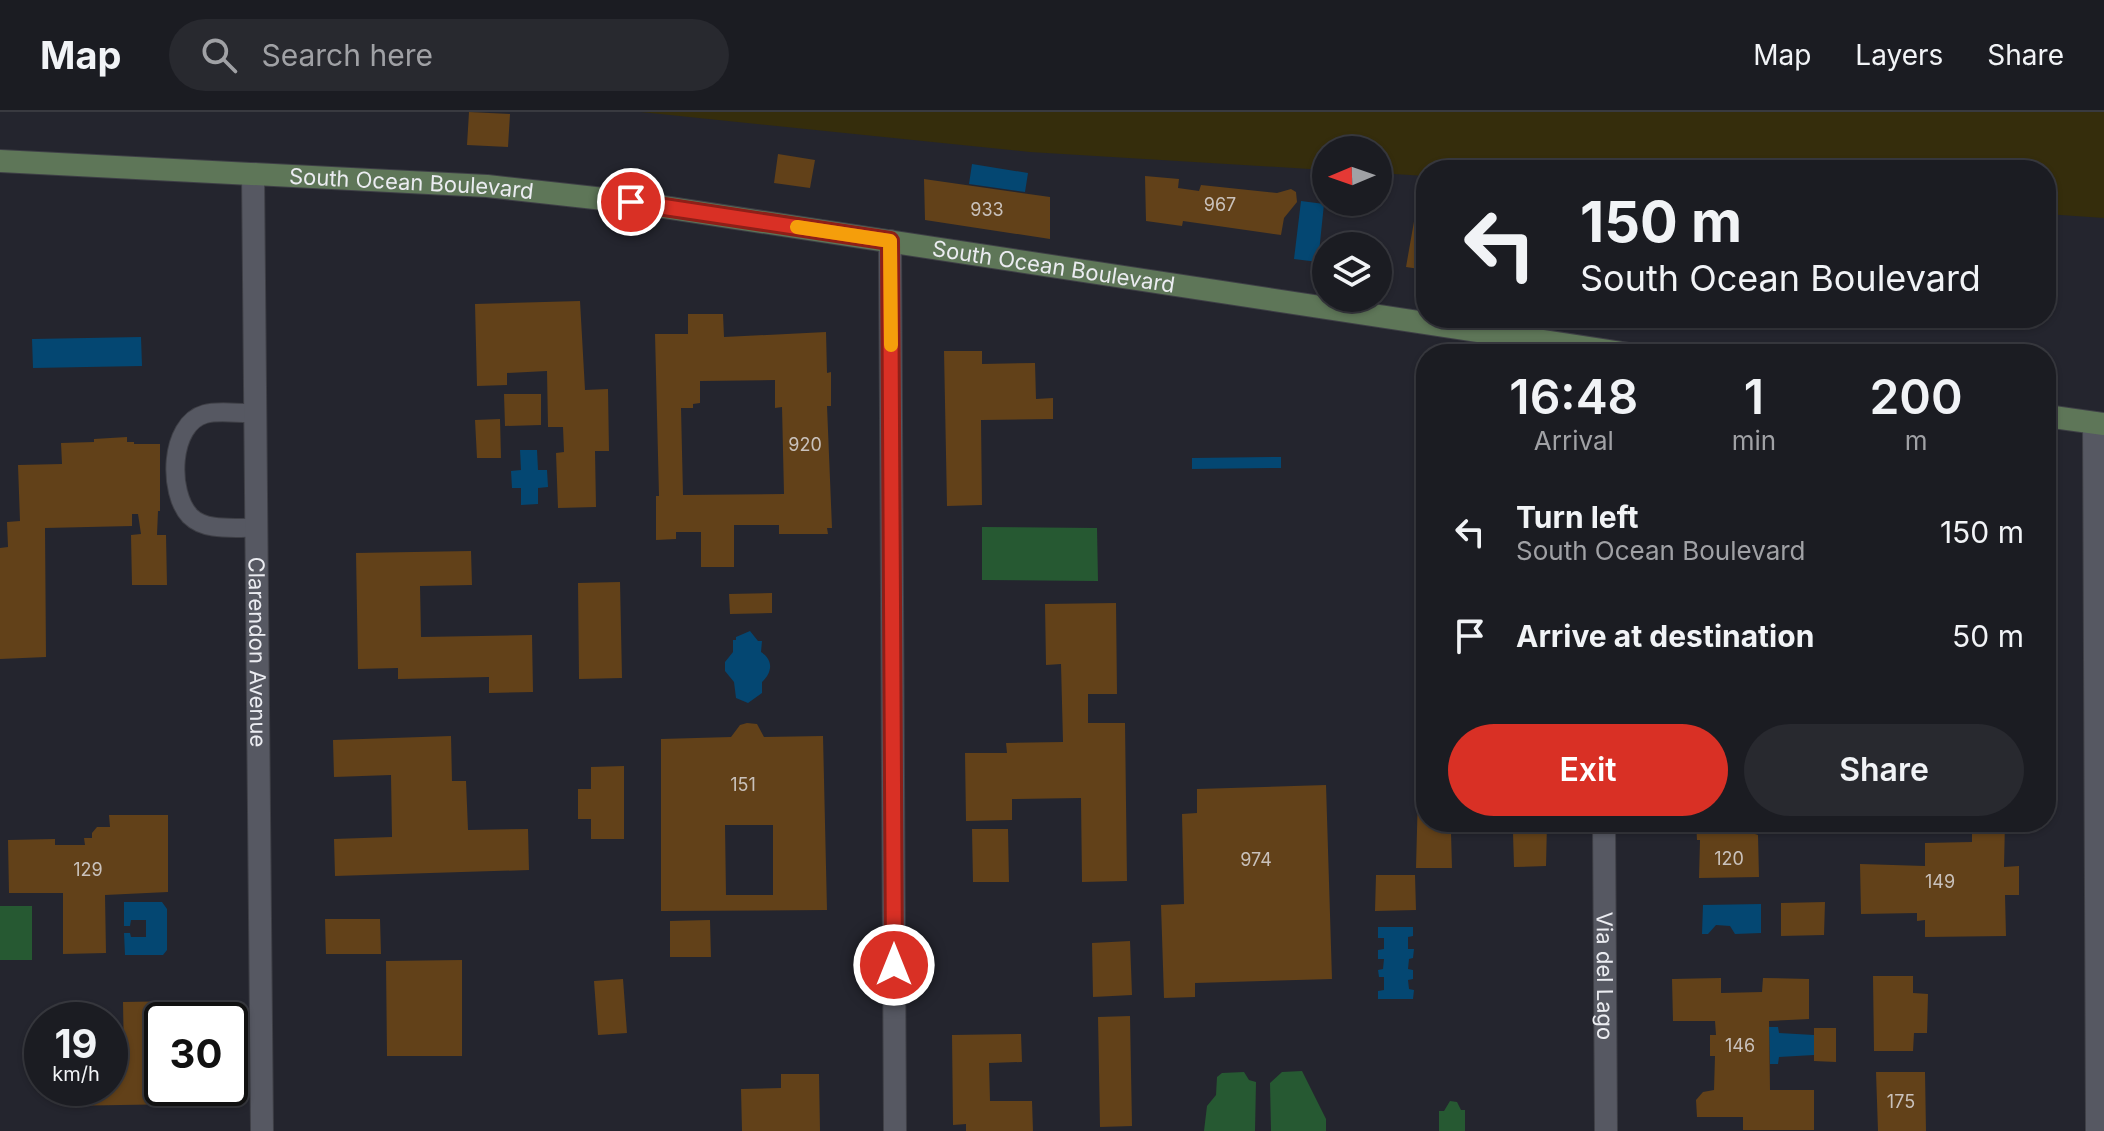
<!DOCTYPE html>
<style>
:root{--surface:#1b1c22;--page:#28292f;--text:#f1f3f6;--muted:#a0a1a5;--line:#393a40;--accent:#d93025}
body{margin:0;font-family:Inter,sans-serif;background:var(--page);color:var(--text);height:100vh;display:flex;flex-direction:column;font-size:30px;white-space:nowrap}
*{box-sizing:border-box;margin:0}
p{font-size:26px;color:var(--muted)}
.icon{flex:none;width:44px;height:44px;fill:none;stroke:currentColor;stroke-width:2;stroke-linecap:round;stroke-linejoin:round}
.map{position:relative;flex:1;overflow:hidden}
.drawer{position:absolute;left:1416px;top:232px;width:640px;height:488px;display:flex;flex-direction:column;background:var(--surface);border-radius:32px;box-shadow:0 2px 6px #0004,0 0 0 2px var(--line)}
.drawer>*{flex:none}
.banner{position:absolute;left:1416px;top:48px;width:640px;height:168px;border-radius:32px;box-shadow:0 2px 6px #0004,0 0 0 2px var(--line);background:#1b1c22;color:var(--text);overflow:hidden}
.needle{width:52px;rotate:268deg}
.controls{position:absolute;left:1312px;top:24px;display:grid;gap:16px}
.controls a{display:grid;place-items:center;width:80px;height:80px;border-radius:50%;background:var(--surface);box-shadow:0 2px 6px #0004,0 0 0 2px var(--line);font-size:40px}
.speed{position:absolute;left:24px;top:890px;display:flex;gap:16px;font-size:40px;font-weight:700;text-align:center}
.speed>*{display:grid;place-content:center;width:104px;height:104px;border-radius:50%;background:var(--surface);box-shadow:0 2px 6px #0004,0 0 0 2px var(--line);line-height:1}
.speed small{font-size:20px;font-weight:400}
.speed .limit{border:4px solid #111;border-radius:12px;background:#fff;color:#111}
.pin{position:absolute;display:grid;place-items:center;width:68px;height:68px;color:#fff;margin:-34px;border:4px solid #fff;border-radius:50%;box-shadow:0 2px 8px #0007}
.me{position:absolute;width:88px;margin:-44px;rotate:0deg;stroke-linejoin:round;filter:drop-shadow(0 0 6px #0008)}
.turn{display:flex;align-items:center;gap:28px;height:168px;padding:0 32px;font-size:36px}
.turn .icon{width:104px;height:104px;stroke-width:2.5}
.turn b{display:block;font-size:56px;line-height:68px}
.eta{display:flex;justify-content:space-evenly;align-items:center;height:136px;text-align:center}
.eta b{font-size:48px;font-weight:600;line-height:56px}
.primary-button{display:flex;gap:16px;margin-top:auto;padding:16px 32px}
.primary-button a{flex:1;height:92px;border-radius:48px;background:var(--accent);color:#fff;font-size:32px;font-weight:600;line-height:92px;text-align:center}
.primary-button a+a{background:var(--page);color:var(--text)}
ul{padding:0;list-style:none}
li{display:flex;align-items:center;gap:24px;height:104px;padding:0 32px}
li div{flex:1}
li b{display:block;font-size:30px}
li em{font-style:normal}
header{display:flex;align-items:center;gap:48px;box-sizing:border-box;height:112px;padding:0 40px;background:var(--surface);border-bottom:2px solid var(--line)}
header strong{font-size:38px}
nav{display:flex;gap:44px;margin-inline-start:auto;font-size:28px}
.search{width:560px;height:72px;background:var(--page);display:flex;align-items:center;gap:20px;box-sizing:border-box;padding:0 28px;border-radius:44px;color:var(--muted);font-size:30px}
.map>svg:first-child{display:block}
.green{fill:#265932}
.sand{fill:#352d0c}
.water{fill:#044772}
.building{fill:#624119;fill-rule:evenodd}
.lines{fill:none;stroke-linecap:round;stroke-linejoin:round}
.service-casing{stroke:#3e3f46;stroke-width:20}
.minor-casing{stroke:#3e3f46;stroke-width:24}
.secondary-casing{stroke:#3e3f46;stroke-width:24}
.service{stroke:#565862;stroke-width:18}
.minor{stroke:#565862;stroke-width:22}
.secondary{stroke:#5e7658;stroke-width:22}
.route-casing{stroke:#8d1f18;stroke-width:20}
.route{stroke:#d93025;stroke-width:14}
.slow{stroke:#f59e0b;stroke-width:14}
.labels{text-anchor:middle;dominant-baseline:central;stroke-width:7;stroke-linejoin:round;paint-order:stroke}
.number-label{font-size:18px;fill:#c9c1bb}
.street-label{font-size:22px;fill:#ebecf1;stroke:#24252e}
</style>
<header>
<strong>Map</strong>
<div class="search"><svg class="icon" aria-label="search" viewBox="0 0 24 24"><circle cx="10" cy="10" r="6"/><path d="M15 15l6 6"/></svg>Search here</div>
<nav><a>Map</a><a>Layers</a><a>Share</a></nav>
</header>
<div class="map">
<svg width="2104" height="1019" viewBox="0 0 2104 1019">
<rect width="100%" height="100%" fill="#24252e"/>
<path class="green" d="M982 415 1097 416 1098 469 982 468Z
M0 794H32V848H0Z
M1302 959 1326 1007V1019H1271L1270 971 1282 960Z
M1244 960 1249 968 1256 970 1255 1019H1204L1207 994 1216 983 1217 965 1222 961Z
M1450 989 1457 990 1461 998H1465V1019H1439V999H1444Z"/>
<path class="sand" d="M641 0H2104V106L2046 102V58H1426V64L1378 61V38H1326V58L1030 40Z"/>
<path class="water" d="M972 52 1028 61 1025 80 969 72Z
M1301 89 1324 92 1318 150 1294 147Z
M141 225 142 254 33 256 32 227Z
M520 338H537L538 358H547L548 375 538 376V392L521 393V376H512L511 359 521 358Z
M1281 345V356L1192 357V346Z
M750 519 758 529H762L761 540C774 548 772 561 762 570V581L748 591 736 586 734 570 725 559V550L733 540V528H736V525Z
M124 790H162L167 797V838L163 843H125L124 821H130L131 825H146V808H131L130 814H124Z
M1761 792V821L1735 822 1730 814 1716 813 1708 822H1702L1703 793Z
M1378 815H1413V824L1408 825V837H1414L1413 846 1409 847 1408 857 1413 858V867L1408 868 1409 877 1414 878 1413 887H1378V879L1384 878V865H1379L1378 858 1383 857 1384 847H1378V838L1384 837V826H1378Z
M1769 915H1778L1779 921 1814 923V943L1779 945 1778 952H1770Z"/>
<path class="building" d="M469 0 510 2 508 35 467 33Z
M778 42 815 48 810 76 774 71Z
M1145 64 1179 67 1178 76 1199 79 1201 73 1277 81 1291 77 1296 80 1297 90 1284 106 1281 123 1183 109 1182 114 1146 109Z
M924 67 1050 85V127L925 108Z
M1419 81 1426 86V158L1406 155Z
M580 189 585 278 608 277 609 339H595L596 395 558 396 556 341 564 340 563 315H548L547 259 507 261V273L477 274 475 192Z
M688 202H723L724 225 826 220 827 261 831 260V294H827L832 416H827L828 422H779V413H734V455H701V420H676V427L656 428V384H659L655 222H688ZM775 268V296L782 295 784 382 683 383 681 296H693V292L700 291V269Z
M944 239H982V252L1035 251 1036 287 1053 286V307L981 308 982 393 947 394Z
M504 282H541V313L505 314Z
M500 307 501 346H477L475 308Z
M127 325V330H134V332H160V399H158L157 423H166L167 473H132L131 423 141 422 138 402H132V414L45 416 46 545 0 547V436L8 435 7 410 20 409 18 353 62 352 61 331 94 330V327Z
M471 439 472 473 420 474 421 525 532 523 533 580 489 581V565L398 567V556L358 557 356 441Z
M620 470 622 566 579 567 578 471Z
M772 481V501L730 502 729 482Z
M1116 491 1117 582H1088V611H1125L1127 769 1082 770 1081 686 1012 687V708L966 709 965 641H1007L1006 631 1063 630 1061 552 1046 553 1045 492Z
M747 611 757 612 764 625 823 624 827 798 661 799V627L731 625 740 613ZM725 713H773V783H726Z
M451 624 452 669H466L468 718 528 717 529 758 335 764 334 727 392 725 391 663 334 665 333 628Z
M1419 645H1426V710H1547L1546 754 1514 755 1513 721H1451L1452 756H1416Z
M624 654V727H591V707H578V677H591V655Z
M1326 673 1332 867 1195 871V885L1164 886 1161 793 1184 792 1182 702 1197 701V677Z
M109 703H168V780L105 783 106 841 63 842V781H9L8 728 55 727V733H85L84 726H92V721L97 715H110Z
M1696 710H1755V722L1758 723 1759 765 1699 766 1700 728H1697Z
M2005 710 2004 755 2019 754V783H2005L2006 824 1925 825V808L1917 809V801L1861 802 1860 752 1925 754V731L1972 730V711Z
M972 717H1008L1009 770H973Z
M1376 763H1415L1416 798 1375 799Z
M1825 790 1824 823 1781 824V791Z
M325 807H380L381 842H326Z
M710 808 711 845H670V809Z
M1130 829 1132 883 1093 885 1092 831Z
M462 848V944H387L386 849Z
M1873 864H1913V881L1928 882 1927 921H1914L1913 939H1874Z
M1721 866V881L1762 880 1763 866 1809 867V907L1769 909 1770 978H1814V1018H1743V1005H1697L1696 988 1703 980 1714 978 1715 944H1710V923H1716L1715 909H1673L1672 867Z
M623 867 627 921 598 923 594 869Z
M181 889V908H162V976H182V992L61 994 60 976H110V945H124L123 890Z
M1130 904 1132 1014 1100 1015 1098 905Z
M1814 916H1836V950L1814 949Z
M1021 922 1022 950 989 951 990 989H1032L1033 1019H966V1012L953 1013 952 923Z
M1876 960H1925L1926 1019H1878Z
M781 962H819L820 1019H742L741 977 781 976Z"/>
<g class="lines">
<g class="service-casing">
<path id="service" d="M254 301C240 302 219 298 205 302 169 312 168 381 190 404 206 420 235 415 256 416"/>
</g>
<g class="minor-casing">
<g id="minor">
<path id="s1" d="M253 62 262 1019"/>
<path d="M890 129 895 1019"/>
<path d="M2094 311 2097 1019"/>
<path id="s2" d="M1604 710 1606 1019"/>
</g>
</g>
<g class="secondary-casing">
<g id="secondary">
<path id="s3" d="M0 49 487 74 631 90 1629 242"/>
<path d="M2046 304 2104 312"/>
</g>
</g>
<use href="#service" class="service"/>
<use href="#minor" class="minor"/>
<use href="#secondary" class="secondary"/>
</g>
<g class="lines">
<g class="route-casing">
<path id="route" d="M631 90 890 129 894 853"/>
</g>
<use href="#route" class="route"/>
<path class="slow" d="M797 115 890 129 891 233"/>
</g>
<g class="labels">
<g class="number-label">
<text x="1220" y="92">967</text>
<text x="987" y="97">933</text>
<text x="805" y="332">920</text>
<text x="743" y="672">151</text>
<text x="1729" y="746">120</text>
<text x="1256" y="747">974</text>
<text x="88" y="757">129</text>
<text x="1940" y="769">149</text>
<text x="1740" y="933">146</text>
<text x="1901" y="989">175</text>
</g>
<g class="street-label">
<text stroke="none"><textPath href="#s3" startOffset="412">South Ocean Boulevard</textPath></text>
<text stroke="none"><textPath href="#s3" startOffset="1060">South Ocean Boulevard</textPath></text>
<text stroke="none"><textPath href="#s1" startOffset="478">Clarendon Avenue</textPath></text>
<text stroke="none"><textPath href="#s2" startOffset="154">Via del Lago</textPath></text>
</g>
</g>
</svg>
<div class="controls">
<a><svg class="needle" viewBox="-14 -14 28 28"><path d="M0-13l5 13h-10z" fill="#e53935"/><path d="M0 13l5-13h-10z" fill="#a0a1a5"/></svg></a>
<a><svg class="icon" aria-label="layers" viewBox="0 0 24 24"><path d="M12 4l9 5-9 5-9-5zM3 14l9 5 9-5"/></svg></a>
</div>
<div class="speed"><div>19<small>km/h</small></div><div class="limit">30</div></div>
<div class="pin" style="left:631px;top:90px;background:#d93025"><svg class="icon" aria-label="arrive" viewBox="0 0 24 24"><path d="M6 21V4h12l-3 4 3 4H6"/></svg></div>
<svg class="me" style="left:894px;top:853px" viewBox="-20 -20 40 40"><circle r="17" fill="#d93025" stroke="#fff" stroke-width="3"/><path d="M0-11L8 9 0 5-8 9z" fill="#fff"/></svg>
<div class="banner">
<div class="turn"><svg class="icon" aria-label="left" viewBox="0 0 24 24"><path d="M17 20v-9H6M10 6l-5 5 5 5"/></svg><div><b>150 m</b>South Ocean Boulevard</div></div>
</div>
<section class="drawer">
<div class="eta">
<div><b>16:48</b><p>Arrival</p></div>
<div><b>1</b><p>min</p></div>
<div><b>200</b><p>m</p></div>
</div>
<ul>
<li><svg class="icon" aria-label="left" viewBox="0 0 24 24"><path d="M17 20v-9H6M10 6l-5 5 5 5"/></svg><div><b>Turn left</b><p>South Ocean Boulevard</p></div><em>150 m</em></li>
<li><svg class="icon" aria-label="arrive" viewBox="0 0 24 24"><path d="M6 21V4h12l-3 4 3 4H6"/></svg><div><b>Arrive at destination</b></div><em>50 m</em></li>
</ul>
<div class="primary-button"><a>Exit</a><a>Share</a></div>
</section>
</div>
